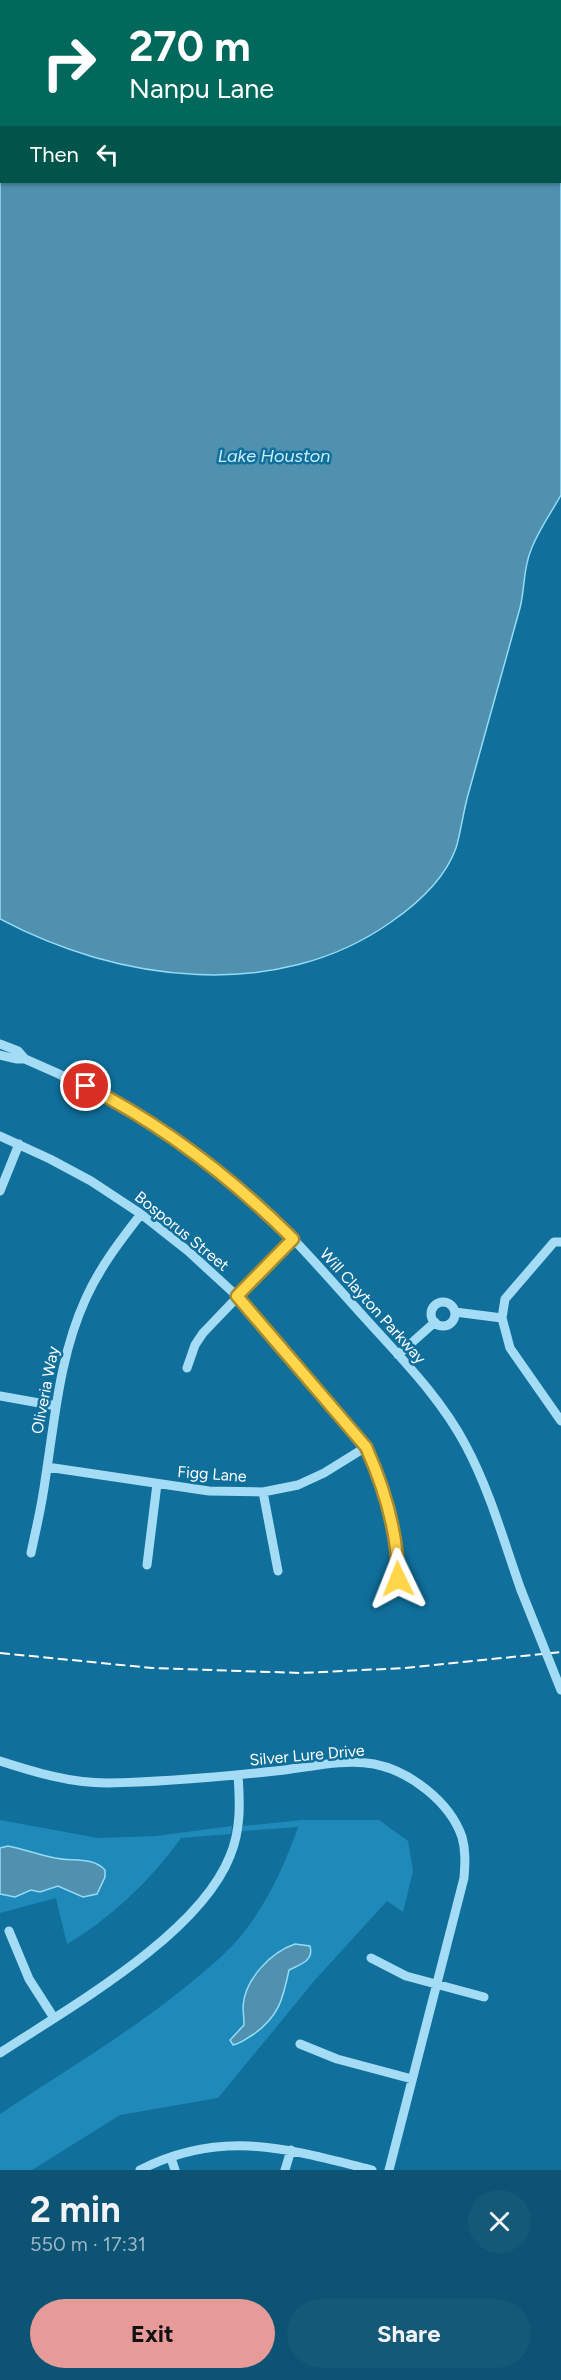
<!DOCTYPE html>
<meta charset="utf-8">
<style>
:root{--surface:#0c5374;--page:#155979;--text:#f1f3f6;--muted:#9ab6c5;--accent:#e69b98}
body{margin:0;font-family:Figtree,sans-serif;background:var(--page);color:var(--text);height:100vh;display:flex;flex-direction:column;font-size:22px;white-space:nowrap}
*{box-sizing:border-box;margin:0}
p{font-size:20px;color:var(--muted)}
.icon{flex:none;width:33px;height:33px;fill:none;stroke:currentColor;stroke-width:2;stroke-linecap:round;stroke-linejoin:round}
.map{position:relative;height:2170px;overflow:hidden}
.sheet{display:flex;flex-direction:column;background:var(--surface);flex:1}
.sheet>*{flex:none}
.guide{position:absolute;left:0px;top:0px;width:561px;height:183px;box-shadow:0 2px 4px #0004;background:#00695c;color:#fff;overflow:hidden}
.pin{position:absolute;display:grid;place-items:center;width:51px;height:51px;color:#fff;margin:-26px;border:3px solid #fff;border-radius:50%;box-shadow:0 2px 6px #0007}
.me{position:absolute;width:66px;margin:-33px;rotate:358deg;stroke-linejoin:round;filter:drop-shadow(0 0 4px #0008)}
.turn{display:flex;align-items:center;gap:21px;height:126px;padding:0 30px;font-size:27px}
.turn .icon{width:78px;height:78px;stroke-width:2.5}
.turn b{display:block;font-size:42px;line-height:51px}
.then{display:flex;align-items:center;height:57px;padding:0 30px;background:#0003;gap:12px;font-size:22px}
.round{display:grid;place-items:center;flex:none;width:63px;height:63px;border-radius:32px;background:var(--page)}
.head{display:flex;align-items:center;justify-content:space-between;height:102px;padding:0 30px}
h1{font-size:36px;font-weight:700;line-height:45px}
.cta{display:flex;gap:12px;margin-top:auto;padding:12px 30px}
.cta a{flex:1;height:69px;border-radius:36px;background:var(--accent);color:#111;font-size:24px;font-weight:700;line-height:69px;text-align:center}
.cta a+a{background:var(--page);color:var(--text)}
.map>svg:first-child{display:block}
.green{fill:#1f8ab9}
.water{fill:#5091af;stroke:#95dbf8;stroke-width:1.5;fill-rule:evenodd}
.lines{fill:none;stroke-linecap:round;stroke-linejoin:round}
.minor{stroke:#a4dcf5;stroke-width:9}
.rail{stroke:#fff;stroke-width:2;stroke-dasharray:10 4.5;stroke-linecap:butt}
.minor-bridge{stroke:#a4dcf5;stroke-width:9}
.route-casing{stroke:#a68a30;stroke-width:15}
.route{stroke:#ffd54a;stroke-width:10}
.labels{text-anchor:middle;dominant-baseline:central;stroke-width:5;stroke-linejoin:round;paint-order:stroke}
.street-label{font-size:16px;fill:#fff;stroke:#106f9b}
.water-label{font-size:18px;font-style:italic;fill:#c8edfc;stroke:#106f9b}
</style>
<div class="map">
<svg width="561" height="2170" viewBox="0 0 561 2170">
<rect width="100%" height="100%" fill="#106f9b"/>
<path class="green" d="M0 1820 98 1838 156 1836 232 1826 231 1834 181 1838C152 1879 110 1919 67 1944L56 1898 0 1913Z
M302 1820H379L408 1841 413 1871 403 1912 387 1901 315 1980 218 2098 120 2115 32 2170H0V2114C63 2072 129 2033 188 1985 207 1969 229 1952 244 1932 269 1900 285 1864 298 1827L242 1831 243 1826Z"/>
<path class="water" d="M0 0H561V495C551 513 538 531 531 550 523 568 525 589 520 608 503 670 485 733 468 795 463 813 461 831 456 848 445 879 417 904 391 922 277 1003 118 982 0 919ZM2 2H560V182H2Z
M8 1846C24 1849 39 1855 55 1858 72 1862 92 1856 105 1870V1877L97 1894 83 1897 58 1886 40 1892 31 1890 15 1897 0 1894V1848Z
M295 1944 310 1946C314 1961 301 1964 289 1970 283 1999 279 2016 254 2034 247 2038 242 2043 233 2045L230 2040 244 2025C244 2018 243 2012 243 2006 245 1979 271 1952 295 1944Z"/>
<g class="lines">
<path class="minor" d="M0 1044 18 1051 25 1059C106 1093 179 1136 245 1193 289 1231 326 1275 365 1318 401 1358 441 1398 466 1446 490 1491 504 1542 521 1590
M0 1055 16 1059H25
M0 1136 50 1159 91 1181 141 1214 188 1251 237 1296 257 1319 317 1392 366 1447 375 1468 398 1553V1579
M0 1191 19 1144
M561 1242H554L505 1299 502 1318 510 1348 561 1421
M431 1314a12 12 0 1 1 24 0a12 12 0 1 1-24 0Z
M455 1312 502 1318
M398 1355 435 1322
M187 1368 195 1345 203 1333 293 1239
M0 1396 56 1406
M47 1467 209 1491 263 1492 298 1485 324 1473 366 1447
M263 1492 278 1571
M31 1553C36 1529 42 1505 45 1481 55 1419 59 1357 86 1298 100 1267 120 1241 141 1214
M147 1565 157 1484
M0 1761C34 1772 70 1783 107 1783 162 1782 219 1777 275 1771 306 1768 343 1758 374 1764 410 1771 450 1802 462 1837 466 1851 465 1864 464 1878L389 2170
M9 1931 29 1979 54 2018
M371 1958 406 1976 484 1997
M300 2044 337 2059 412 2079
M0 2053C70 2007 199 1935 230 1856 241 1830 240 1803 238 1775
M171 2158 175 2170
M140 2170C222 2128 289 2149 372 2170
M285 2170 291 2150"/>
<path class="rail" d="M0 1653 152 1668 301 1673 405 1668 561 1652"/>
<path class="minor-bridge" d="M521 1590 561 1690"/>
</g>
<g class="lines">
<g class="route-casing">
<path id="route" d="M86 1086C163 1125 232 1178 293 1239L237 1296 366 1447C384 1487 398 1535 398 1579"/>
</g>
<use href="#route" class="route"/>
</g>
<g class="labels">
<g class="street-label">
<text transform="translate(182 1231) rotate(39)">Bosporus Street</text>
<text transform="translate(373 1306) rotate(48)">Will Clayton Parkway</text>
<text transform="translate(45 1390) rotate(-79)">Oliveria Way</text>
<text transform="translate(212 1474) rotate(4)">Figg Lane</text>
<text transform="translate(307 1755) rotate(-5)">Silver Lure Drive</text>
</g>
<g class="water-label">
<text x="274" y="456">Lake Houston</text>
</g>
</g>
</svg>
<div class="pin" style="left:86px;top:1086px;background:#d93025"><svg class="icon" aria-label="arrive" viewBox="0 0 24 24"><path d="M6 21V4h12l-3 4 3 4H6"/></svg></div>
<svg class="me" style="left:398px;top:1579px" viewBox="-20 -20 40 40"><path d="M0-17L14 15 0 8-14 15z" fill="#ffd54a" stroke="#fff" stroke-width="4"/></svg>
<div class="guide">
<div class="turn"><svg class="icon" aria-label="right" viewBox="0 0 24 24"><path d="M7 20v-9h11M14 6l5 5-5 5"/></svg><div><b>270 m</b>Nanpu Lane</div></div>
<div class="then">Then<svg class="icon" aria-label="left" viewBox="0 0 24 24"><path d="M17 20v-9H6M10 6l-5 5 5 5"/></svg></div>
</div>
</div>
<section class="sheet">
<div class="head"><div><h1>2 min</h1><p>550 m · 17:31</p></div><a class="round"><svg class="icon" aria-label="close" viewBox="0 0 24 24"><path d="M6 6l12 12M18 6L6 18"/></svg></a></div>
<div class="cta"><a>Exit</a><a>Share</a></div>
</section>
